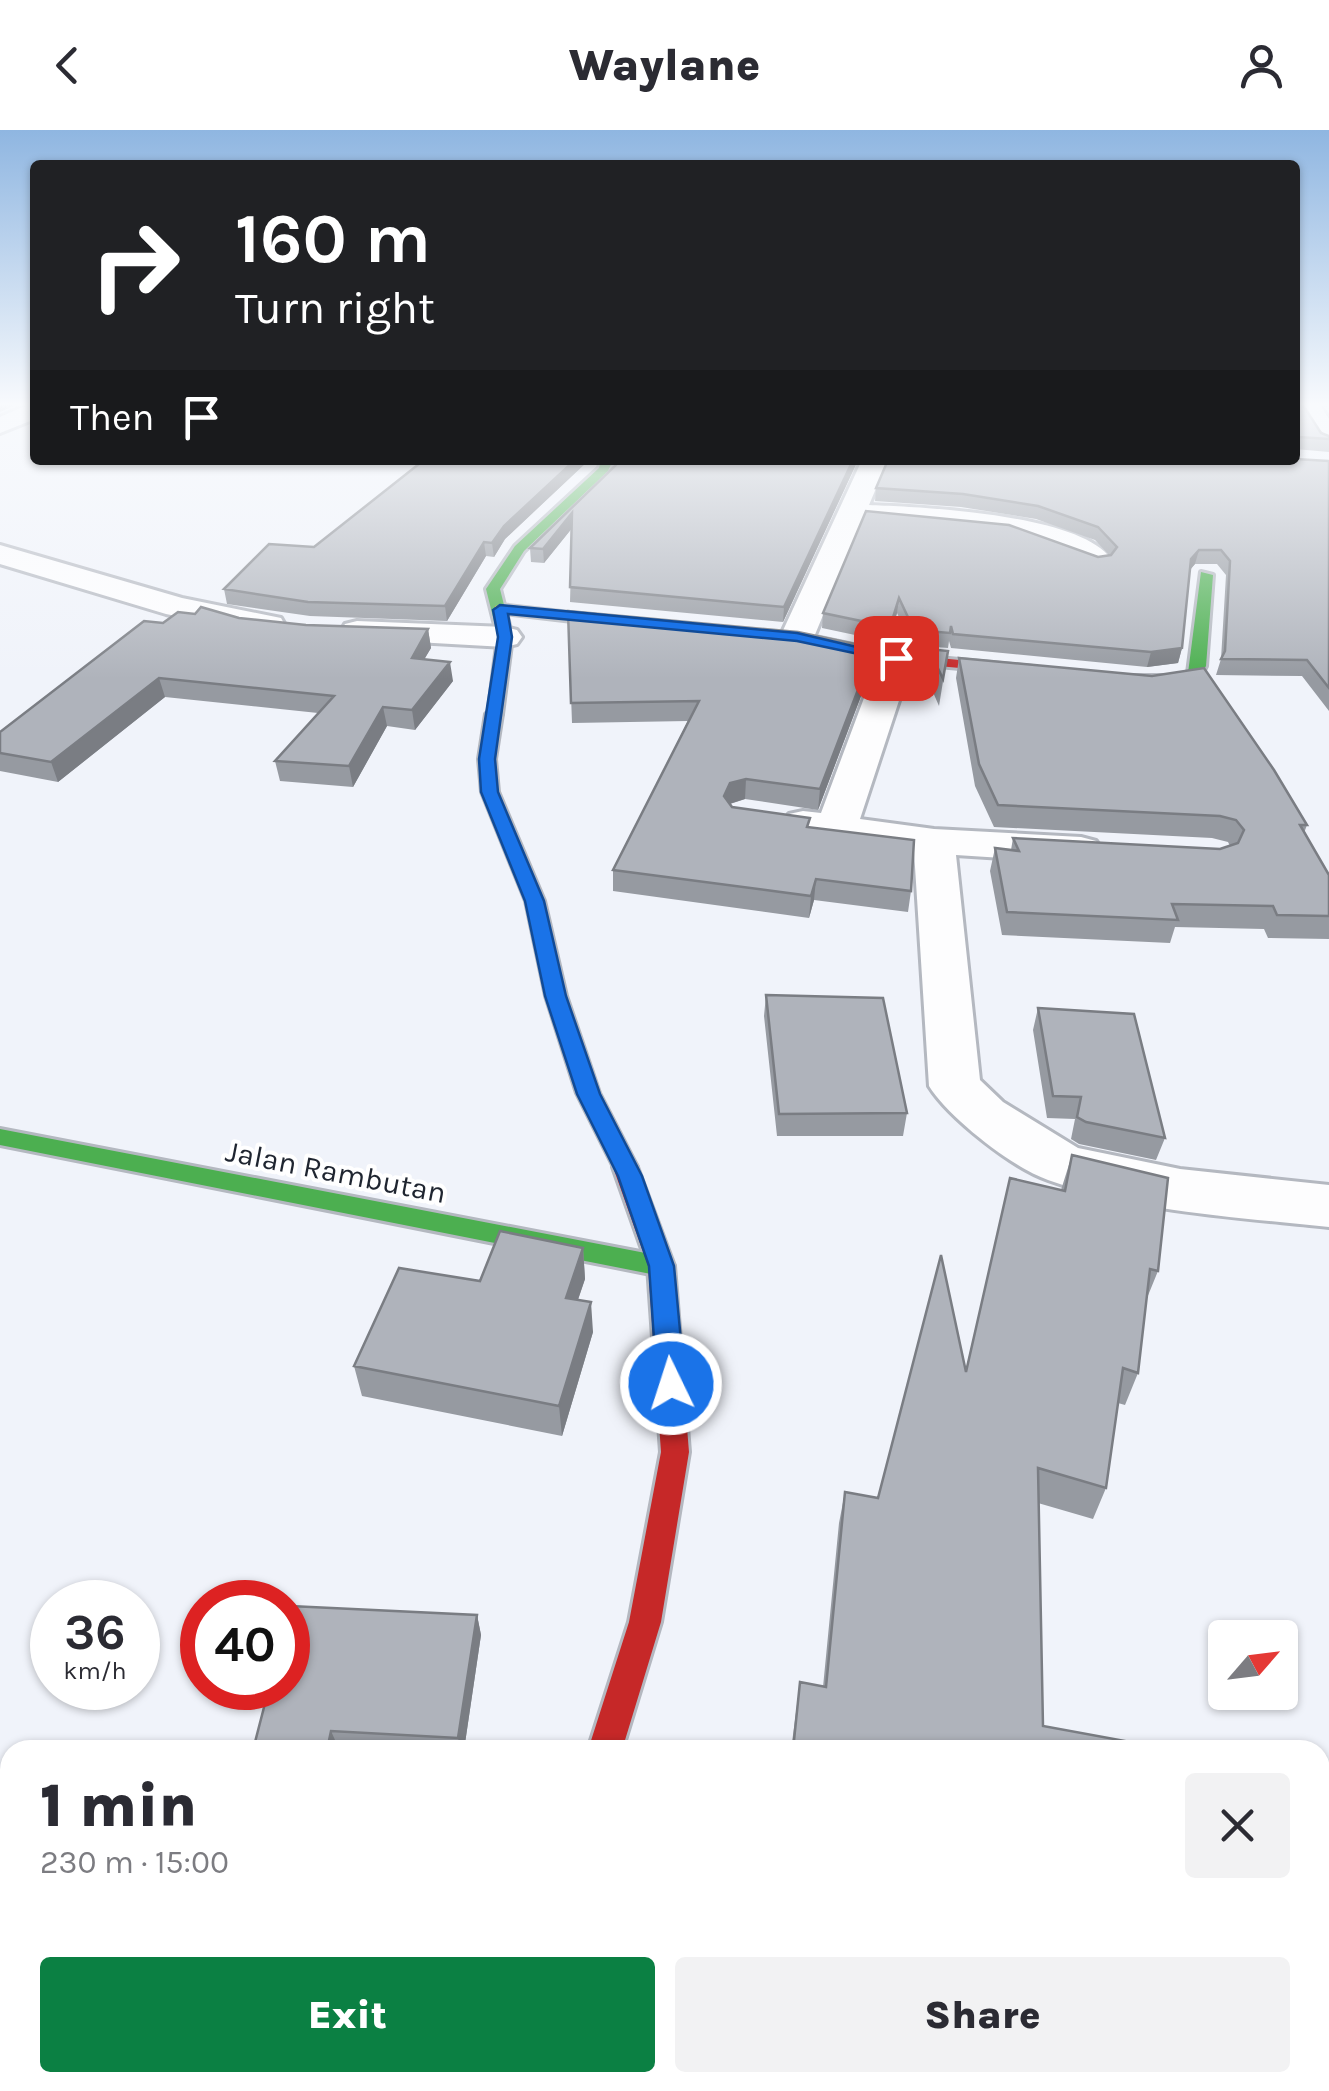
<!DOCTYPE html>
<meta charset="utf-8">
<style>
:root{--surface:#fff;--page:#f2f2f3;--text:#2b2b33;--muted:#7c7c81;--accent:#0b8043}
body{margin:0;font-family:Karla,sans-serif;background:var(--page);color:var(--text);height:100vh;display:flex;flex-direction:column;font-size:38px;white-space:nowrap}
*{box-sizing:border-box;margin:0}
p{font-size:32px;color:var(--muted)}
.icon{flex:none;width:55px;height:55px;fill:none;stroke:currentColor;stroke-width:2;stroke-linecap:round;stroke-linejoin:round}
.map{position:relative;flex:1;overflow:hidden}
.side{position:absolute;left:0px;top:1610px;width:1330px;height:352px;display:flex;flex-direction:column;background:var(--surface);border-radius:30px 30px 0 0;box-shadow:0 2px 8px #0004}
.side>*{flex:none}
.guide{position:absolute;left:30px;top:30px;width:1270px;height:305px;border-radius:10px;box-shadow:0 2px 8px #0004;background:#202124;color:#fff;overflow:hidden}
.needle{width:65px;rotate:62deg}
.controls{position:absolute;left:1208px;top:1490px;display:grid;gap:20px}
.controls a{display:grid;place-items:center;width:90px;height:90px;border-radius:10px;background:var(--surface);box-shadow:0 2px 8px #0004;font-size:50px}
.speed{position:absolute;left:30px;top:1450px;display:flex;gap:20px;font-size:50px;font-weight:700;text-align:center}
.speed>*{display:grid;place-content:center;width:130px;height:130px;border-radius:50%;background:var(--surface);box-shadow:0 2px 8px #0004;line-height:1}
.speed small{font-size:25px;font-weight:400}
.speed .limit{border:15px solid #d22;background:#fff;color:#111}
.pin{position:absolute;display:grid;place-items:center;width:85px;height:85px;color:#fff;margin:-42px;border-radius:20px;box-shadow:0 5px 15px #0006}
.me{position:absolute;width:110px;margin:-55px;rotate:356deg;stroke-linejoin:round;filter:drop-shadow(0 0 8px #0008)}
.turn{display:flex;align-items:center;gap:35px;height:210px;padding:0 40px;font-size:45px}
.turn .icon{width:130px;height:130px;stroke-width:2.5}
.turn b{display:block;font-size:70px;line-height:85px}
.then{display:flex;align-items:center;height:95px;padding:0 40px;background:#0003;gap:20px;font-size:38px}
.round{display:grid;place-items:center;flex:none;width:105px;height:105px;border-radius:10px;background:var(--page)}
.head{display:flex;align-items:center;justify-content:space-between;height:170px;padding:0 40px}
h1{font-size:60px;font-weight:800;line-height:75px}
.button{display:flex;gap:20px;margin-top:auto;padding:20px 40px}
.button a{flex:1;height:115px;border-radius:10px;background:var(--accent);color:#fff;font-size:40px;font-weight:800;line-height:115px;text-align:center}
.button a+a{background:var(--page);color:var(--text)}
header{display:flex;justify-content:space-between;align-items:center;height:130px;padding:0 40px;background:var(--surface);font-size:45px;font-weight:800}
.map>svg:first-child{display:block}
.lines{fill:none;stroke-linecap:round;stroke-linejoin:round}
.street-casing{stroke:#b4b8c0;stroke-width:6}
.fast-casing{stroke:#b4b8c0;stroke-width:6}
.slow-casing{stroke:#b4b8c0;stroke-width:6}
.jam-casing{stroke:#b4b8c0;stroke-width:6}
.street{fill:#fdfdfe;fill-rule:evenodd}
.fast{fill:#4caf50;fill-rule:evenodd}
.slow{fill:#ffc107;fill-rule:evenodd}
.jam{fill:#c62828;fill-rule:evenodd}
.wall{fill:#969aa1}
.shaded-wall{fill:#7a7d83}
.building{fill:#afb3bb;stroke:#7a7d83;stroke-width:2.5}
.route{fill:#1a73e8;stroke:#114b97;stroke-width:2.5}
.labels{text-anchor:middle;dominant-baseline:central;stroke-width:8;stroke-linejoin:round;paint-order:stroke}
.street-label{font-size:30px;fill:#1f2530;stroke:#fff}
</style>
<header><svg class="icon" aria-label="back" viewBox="0 0 24 24"><path d="M15 5l-7 7 7 7"/></svg>Waylane<svg class="icon" aria-label="person" viewBox="0 0 24 24"><circle cx="12" cy="8" r="4"/><path d="M4 21q1-7 8-7t8 7"/></svg></header>
<div class="map">
<svg width="1329" height="1961" viewBox="0 0 1329 1961">
<rect width="100%" height="100%" fill="#f0f3fa"/>
<g class="lines">
<g class="street-casing">
<path id="street" d="M27 275H35V289L0 303V287Z
M1296 275H1320L1329 289V316L1320 313Z
M862 330H888L869 375C922 377 1080 384 1111 429L1107 435 1096 438 1007 405 862 391 814 507 809 514H785L780 507Z
M0 415 182 468 281 488 285 495 281 502 269 505 166 484 0 434Z
M357 491 505 497 517 500 522 507 517 514 505 517 345 508 341 501 345 494Z
M896 518 908 521 913 528 860 689 934 699 1081 707 1096 711 1102 720 1096 729 1081 733 956 725 980 950 1003 972 1078 1018 1180 1039 1329 1055V1097C1236 1087 1137 1082 1048 1050 1013 1038 949 988 929 956L914 721 803 705 789 702 783 693 789 684 803 681 821 683 879 528 884 521Z
M460 1952H552L549 1961H457Z"/>
</g>
<g class="fast-casing">
<path id="fast" d="M601 330H613L608 341 524 421 500 459 512 507 502 584 488 587 498 507 486 459 515 416 599 338Z
M1201 442 1213 445 1206 536 1199 549 1176 555 1123 553V547L1128 546H1176L1188 543Z
M0 999 661 1126 670 1129 674 1136 670 1143 661 1146 0 1015Z"/>
</g>
<g class="slow-casing">
<path id="slow" d="M500 475 641 491 648 495 641 499 495 482V476Z
M494 579 502 584 495 629 498 662 544 771 566 866 599 963 637 1037 633 1043H617L577 963 546 866 526 771 482 662 479 629 486 584Z"/>
</g>
<g class="jam-casing">
<path id="jam" d="M801 504 896 524 1033 537 1040 541 1033 545 896 532 796 511V505Z
M625 1028 633 1031 637 1037 674 1136 689 1322 661 1492 622 1620H588L629 1492 661 1322 648 1136 613 1037 617 1031Z"/>
</g>
<use href="#street" class="street"/>
<use href="#fast" class="fast"/>
<use href="#slow" class="slow"/>
<use href="#jam" class="jam"/>
</g>
<path class="wall" d="M1295 275 1329 309V322L1295 319Z
M424 330H589L505 409 494 427 486 426 447 491 310 486 227 474 224 459 314 417Z
M619 330H858L783 492 570 472 572 398 544 433 531 432 530 418 616 335Z
M1329 331V581L1302 546 1216 545 1221 529 1226 445 1217 434H1195L1190 440 1182 518 1178 533 1147 537 951 518 949 511 948 518 912 515 897 483 888 512 822 498 823 483 1109 425 1095 410 1036 389 961 377 875 371 876 358Z
M568 481 872 537 818 680 745 669 730 674 732 677 809 698 911 761 908 782 814 770 809 788 613 761V740L688 591 572 593Z
M239 488 306 495 428 499 431 518 424 529 453 551 415 600 387 596 353 657 280 651 275 631 318 583 165 567 58 652 0 641V602L163 493Z
M929 519 948 521 939 576 926 546Z
M959 528 1307 695 1304 703 1329 745V809L1268 808 1264 799 1175 797 1170 813 1002 805 990 741 995 718 1011 720 1013 708 1220 719 1230 716 1228 712 1212 708 994 697 975 656 956 548Z
M766 865 907 983 903 1006H777L764 886Z
M1038 878 1165 1008 1156 1030 1079 1014 1071 1009 1075 989 1047 988 1033 900Z
M1072 1025 1158 1141 1147 1168 1138 1243 1125 1275 1118 1273 1106 1358 1093 1389 1038 1373 1043 1596 1137 1620H791L800 1552 823 1557 839 1393 845 1362 878 1368 966 1239 1010 1048 1061 1060Z
M583 1118 585 1149 578 1170 593 1202 562 1306 362 1266 354 1236 480 1151Z
M477 1485 481 1505 464 1620H253Z"/>
<path class="shaded-wall" d="M0 275H15L0 282Z
M575 330H589L505 409 494 427 492 413 504 396Z
M853 330H858L783 492 784 477Z
M572 383 573 397 544 433 543 419Z
M484 412 486 426 447 491 445 476Z
M1199 420 1195 434 1187 443 1191 429Z
M899 468 897 483 888 512 890 497Z
M428 499 431 518 414 547 412 528Z
M874 518 872 537 818 680 820 659Z
M1182 518 1178 533 1147 537 1151 522Z
M450 532 453 551 415 600 412 580Z
M159 548 165 567 58 652 51 632Z
M383 577 387 596 353 657 349 636Z
M746 649 745 669 729 674 724 666 730 653Z
M816 749 814 770 809 788 811 766Z
M583 1118 585 1149 568 1198 566 1168Z
M591 1172 593 1202 562 1306 559 1276Z
M477 1485 481 1505 464 1620H461L458 1608Z
M331 1601 339 1619V1620H327Z
M450 1952H458L454 1958 456 1961H451Z"/>
<path class="building" d="M1295 275H1303L1321 303 1329 306V309L1299 307 1295 314Z
M1295 329 1329 331V558L1307 530 1221 529 1225 521 1230 431 1221 420H1199L1191 429 1182 518 1151 522 953 504 951 496 950 503 914 500 899 468 890 497 823 483 866 381 1009 395 1098 427 1111 425 1117 417 1098 397 1038 376 963 364 876 358 888 330Z
M424 330H575L504 396 492 413 484 412 445 476 308 472 224 459 269 414 314 417Z
M619 330H853L784 477 570 457 572 383 543 419 530 418 616 335Z
M201 477 239 488 306 495 428 499 412 528 450 532 412 580 383 577 349 636 275 631 334 566 159 548 51 632 0 623V602L144 491 163 493 178 482 195 484Z
M568 481 798 502 874 518 820 659 746 649 730 653 724 666 732 677 810 688 807 697 914 710 911 761 816 749 811 766 613 740 699 571 571 573Z
M929 519 948 521 943 549Z
M959 528 1152 546 1204 538 1274 640 1307 695H1300L1329 745V786L1277 785 1273 776 1172 774 1178 790 1007 782 995 718 1019 721 1013 708 1220 719 1238 713 1244 700 1236 690 1220 686 998 675 979 634Z
M766 865 883 868 907 983 779 984Z
M1038 878 1134 884 1165 1008 1086 992 1077 987 1081 967 1053 966Z
M1072 1025 1168 1048 1158 1141 1150 1139 1138 1243 1123 1238 1106 1358 1038 1338 1043 1596 1136 1613 1137 1620H793L800 1552 826 1557 845 1362 878 1368 941 1125 966 1242 1010 1048 1065 1061Z
M500 1101 583 1118 566 1168 591 1172 559 1276 354 1236 399 1138 480 1151Z
M290 1476 477 1485 458 1608 331 1601 327 1620H253L269 1558H288V1485Z
M10 1797V1952H451V1961H0V1808H6Z
M651 1952H1102V1961H650Z"/>
<linearGradient id="sky" x2="0" y2="1"><stop stop-color="#8fb6e1"/><stop offset="0.5" stop-color="#f8fafd"/><stop offset="1" stop-color="#f8fafd" stop-opacity="0"/></linearGradient>
<rect width="1329" height="549" fill="url(#sky)"/>
<path class="route" d="M500 475 797 503 904 528 896 532 797 511 508 484 512 507 495 629 498 662 544 771 566 866 600 964 642 1046 674 1136 685 1254 681 1262 671 1266 661 1262 657 1254 649 1136 618 1046 577 964 545 866 525 771 481 662 479 629 498 507 493 480Z"/>
<g class="labels">
<g class="street-label">
<text transform="translate(336 1042) rotate(11)">Jalan Rambutan</text>
</g>
</g>
</svg>
<div class="controls">
<a><svg class="needle" viewBox="-14 -14 28 28"><path d="M0-13l5 13h-10z" fill="#e53935"/><path d="M0 13l5-13h-10z" fill="#7c7c81"/></svg></a>
</div>
<div class="speed"><div>36<small>km/h</small></div><div class="limit">40</div></div>
<div class="pin" style="left:896px;top:528px;background:#d93025"><svg class="icon" aria-label="arrive" viewBox="0 0 24 24"><path d="M6 21V4h12l-3 4 3 4H6"/></svg></div>
<svg class="me" style="left:671px;top:1254px" viewBox="-20 -20 40 40"><circle r="17" fill="#1a73e8" stroke="#fff" stroke-width="3"/><path d="M0-11L8 9 0 5-8 9z" fill="#fff"/></svg>
<div class="guide">
<div class="turn"><svg class="icon" aria-label="right" viewBox="0 0 24 24"><path d="M7 20v-9h11M14 6l5 5-5 5"/></svg><div><b>160 m</b>Turn right</div></div>
<div class="then">Then<svg class="icon" aria-label="arrive" viewBox="0 0 24 24"><path d="M6 21V4h12l-3 4 3 4H6"/></svg></div>
</div>
<section class="side">
<div class="head"><div><h1>1 min</h1><p>230 m · 15:00</p></div><a class="round"><svg class="icon" aria-label="close" viewBox="0 0 24 24"><path d="M6 6l12 12M18 6L6 18"/></svg></a></div>
<div class="button"><a>Exit</a><a>Share</a></div>
</section>
</div>
